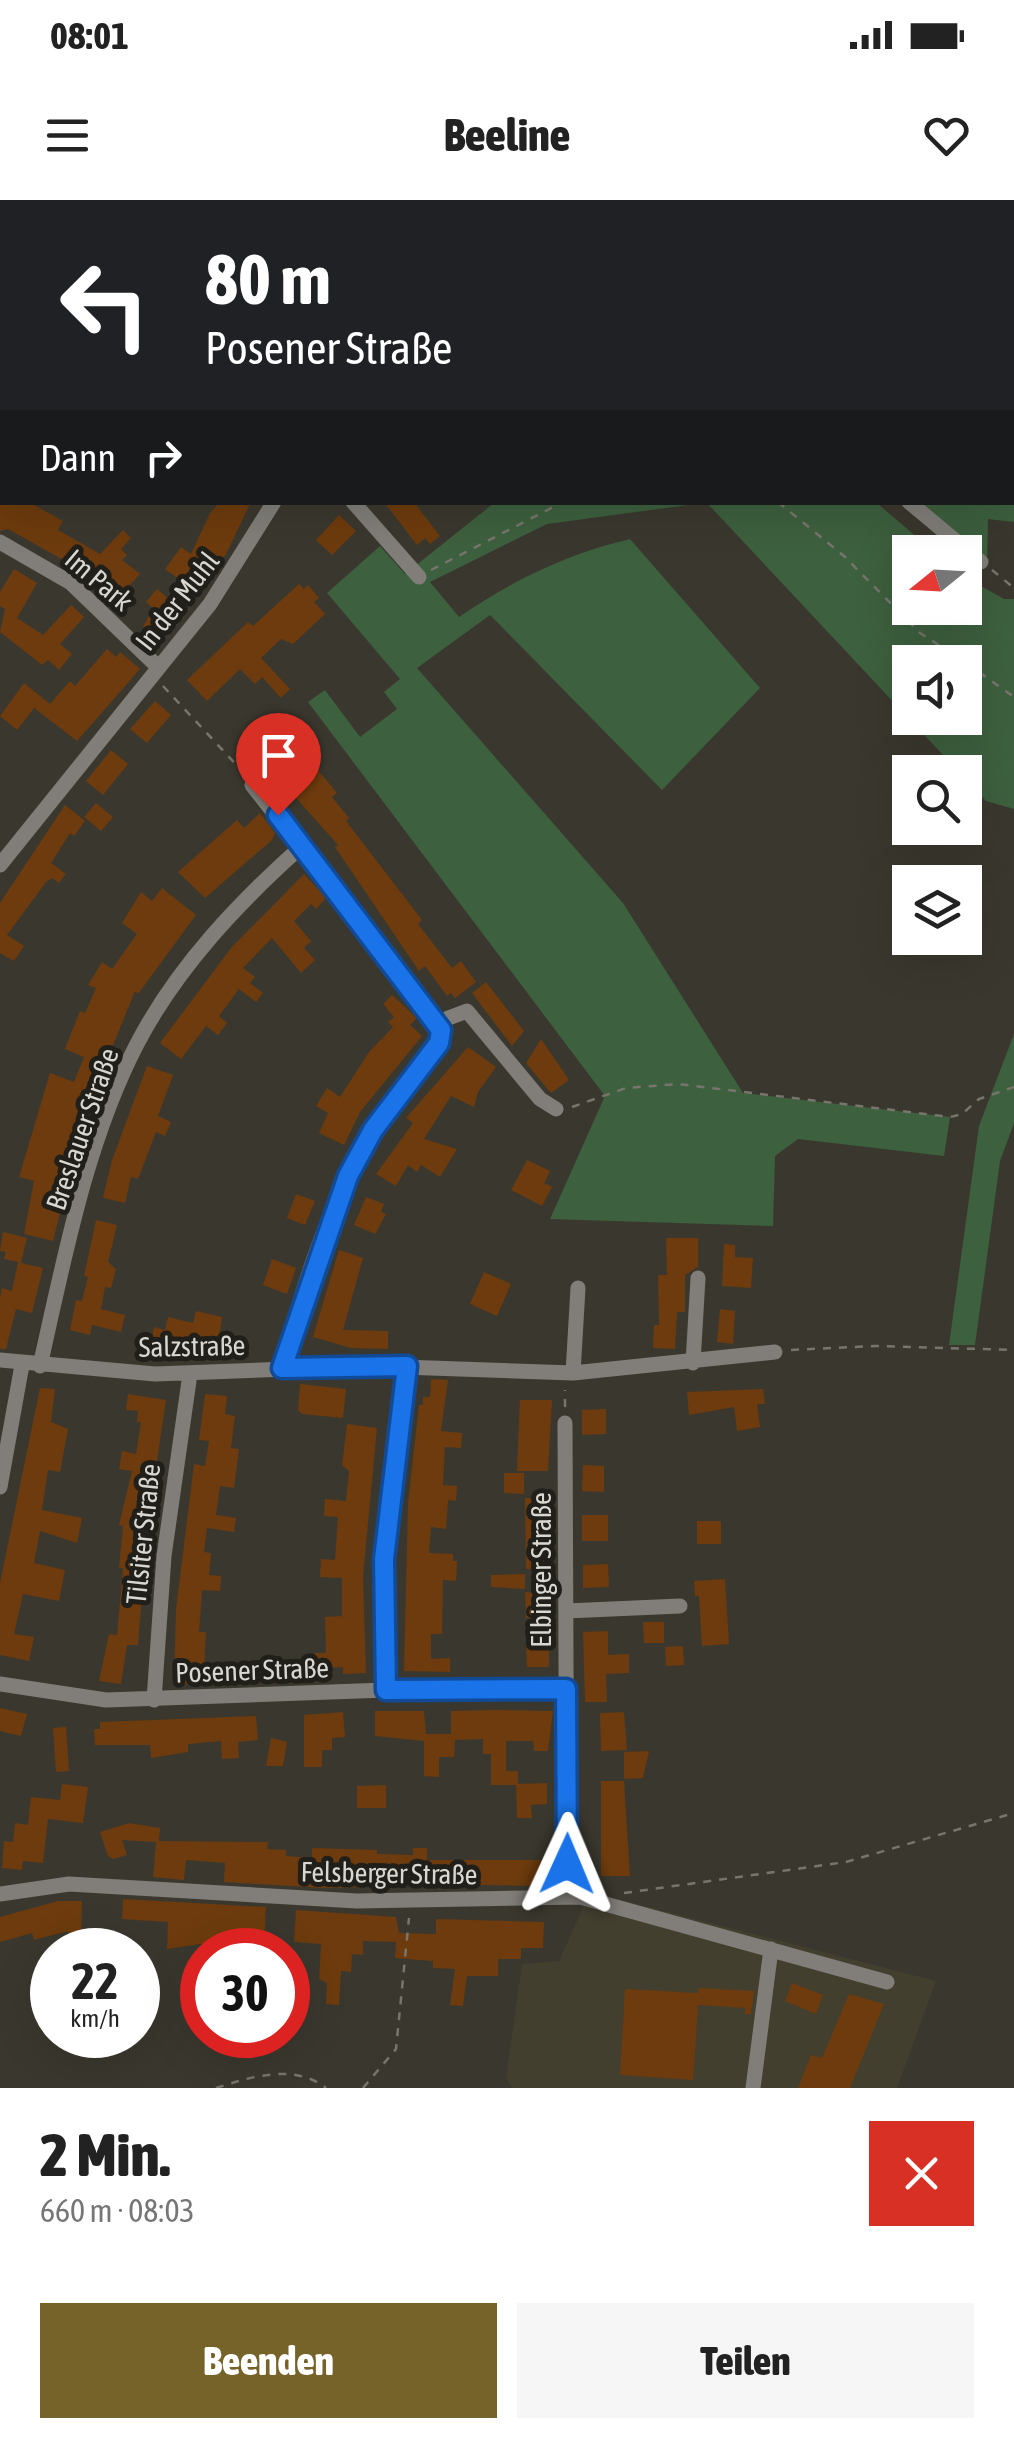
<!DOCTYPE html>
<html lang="de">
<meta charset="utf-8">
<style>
:root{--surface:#fff;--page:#f6f6f6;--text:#222;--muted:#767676;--accent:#75632a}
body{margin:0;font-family:"Asap Condensed",sans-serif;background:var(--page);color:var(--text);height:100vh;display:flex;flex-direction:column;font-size:38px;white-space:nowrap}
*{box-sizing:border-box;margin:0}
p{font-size:32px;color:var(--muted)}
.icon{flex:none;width:55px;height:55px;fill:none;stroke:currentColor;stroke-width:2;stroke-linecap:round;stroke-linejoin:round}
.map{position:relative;height:1888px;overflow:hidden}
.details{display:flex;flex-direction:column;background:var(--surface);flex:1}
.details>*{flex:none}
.banner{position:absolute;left:0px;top:0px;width:1015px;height:305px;box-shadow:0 10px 40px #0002;background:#202124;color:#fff;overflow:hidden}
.needle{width:65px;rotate:252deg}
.buttons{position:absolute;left:892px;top:335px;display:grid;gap:20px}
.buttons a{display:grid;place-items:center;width:90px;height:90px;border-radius:0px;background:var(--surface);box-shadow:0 10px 40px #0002;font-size:50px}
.speed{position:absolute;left:30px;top:1728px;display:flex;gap:20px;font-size:50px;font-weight:700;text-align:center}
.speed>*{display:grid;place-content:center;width:130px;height:130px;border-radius:50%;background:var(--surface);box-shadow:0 10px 40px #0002;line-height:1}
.speed small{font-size:25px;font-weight:400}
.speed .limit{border:15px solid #d22;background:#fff;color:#111}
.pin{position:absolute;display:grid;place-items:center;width:85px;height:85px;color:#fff;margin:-102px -42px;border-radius:50% 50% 50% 0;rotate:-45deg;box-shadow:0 0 10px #0007}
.pin .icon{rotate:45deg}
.me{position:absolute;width:110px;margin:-55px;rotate:1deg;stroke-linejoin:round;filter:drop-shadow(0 0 8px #0008)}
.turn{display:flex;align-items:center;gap:35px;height:210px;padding:0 40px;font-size:45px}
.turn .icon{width:130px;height:130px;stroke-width:2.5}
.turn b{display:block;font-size:70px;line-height:85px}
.then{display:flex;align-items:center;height:95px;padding:0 40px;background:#0003;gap:20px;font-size:38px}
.round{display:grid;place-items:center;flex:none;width:105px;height:105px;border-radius:0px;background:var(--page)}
.overview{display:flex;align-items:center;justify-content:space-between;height:170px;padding:0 40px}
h1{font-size:60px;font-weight:800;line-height:75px}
.button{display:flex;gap:20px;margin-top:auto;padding:20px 40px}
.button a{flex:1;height:115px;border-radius:0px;background:var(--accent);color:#fff;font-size:40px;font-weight:800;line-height:115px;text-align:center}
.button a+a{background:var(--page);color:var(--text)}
.status{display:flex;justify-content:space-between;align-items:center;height:70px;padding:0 50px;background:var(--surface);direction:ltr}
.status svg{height:28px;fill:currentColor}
header{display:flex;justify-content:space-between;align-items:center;height:130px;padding:0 40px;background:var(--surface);font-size:45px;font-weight:800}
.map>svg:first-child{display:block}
.built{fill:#433f2f}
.green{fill:#3d603e;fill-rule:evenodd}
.building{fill:#6d3b0d}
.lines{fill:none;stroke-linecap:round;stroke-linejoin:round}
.path{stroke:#77756c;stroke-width:2.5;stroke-dasharray:8 8;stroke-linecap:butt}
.minor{stroke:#817e79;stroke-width:15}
.route-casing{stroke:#114b97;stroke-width:25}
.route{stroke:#1a73e8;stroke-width:18}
.labels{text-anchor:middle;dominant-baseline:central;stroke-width:10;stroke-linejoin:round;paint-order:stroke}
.street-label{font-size:28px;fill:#d8d7d0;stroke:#201f1a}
</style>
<div class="status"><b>08:01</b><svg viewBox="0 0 49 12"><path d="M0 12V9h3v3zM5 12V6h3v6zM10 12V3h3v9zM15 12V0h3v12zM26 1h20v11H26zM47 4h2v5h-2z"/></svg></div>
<header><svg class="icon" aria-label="menu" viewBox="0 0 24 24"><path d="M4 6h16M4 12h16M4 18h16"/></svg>Beeline<svg class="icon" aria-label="heart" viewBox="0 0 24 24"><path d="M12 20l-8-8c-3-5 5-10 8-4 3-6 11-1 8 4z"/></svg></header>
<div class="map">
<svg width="1014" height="1888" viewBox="0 0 1014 1888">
<rect width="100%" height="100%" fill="#3a382e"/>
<path class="built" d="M590 1692 936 1781 897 1888H512L506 1877 522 1764 559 1761Z"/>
<path class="green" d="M0 0H427L430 2H2V123Z
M1014 169V322L988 319 987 362 913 303 1012 302Z
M494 303H703L547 324 430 382 459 417C513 380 567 354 630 339L760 488 662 590 490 415 417 468 623 703 743 893 950 917 944 956 798 939 775 956 773 1026 550 1019 605 896 308 502 325 490 360 537 397 509 384 492 400 479 327 393 380 346 405 374Z
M707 303H877L934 352H910V408H965V377L1004 399H1014V609L986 601 965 579V572H959ZM910 462H965V518H910Z
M1014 834V923L1000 961 975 1145H949L979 926Z"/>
<path class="building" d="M0 302H29L63 321 58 330 100 354 123 330 131 338 121 349 127 355 122 360 140 374 114 402 90 379 92 376 8 329 0 331Z
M220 302H251L226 354 198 393 165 369 181 347 191 354 210 313Z
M384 302H414L440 336 430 344 425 338 417 345Z
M339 315 356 331 332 355 316 340Z
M14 369 37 383 17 418 43 435 71 405 84 417 60 444 72 454 59 470 48 460 42 465 0 432 5 409 0 406V392Z
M299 384 304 389 308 385 319 398 314 402 325 414 293 444 281 439 261 458 290 489 281 498 262 477 255 484 240 469 207 501 187 480 248 422 253 426Z
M157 389 184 411 160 441 143 427 153 408 146 402Z
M107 449 116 457 120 452 140 469 77 541 34 508 17 530 0 516 24 483 50 504 70 481 75 486Z
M155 501 171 515 147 543 130 529Z
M281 534 312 574 317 569 337 593 332 597 349 618 346 621 422 720 418 724 452 768 461 761 476 782 455 798 451 793 447 796 425 766 419 771 335 647 338 645 257 554Z
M111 550 128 564 103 595 86 581Z
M96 603 113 617 101 631 84 617Z
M65 605 85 621 74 636 70 633 51 663 66 674 59 683 52 678 46 682 7 735 24 746 14 761 0 753V703Z
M260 613 275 633 272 640 205 698 178 672 237 620 244 628Z
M304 674 326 698 316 709 311 704 294 721 311 741 304 748 315 760 301 773 272 738 243 768 255 777 250 783 263 793 256 802 239 789 219 816 227 823 218 835 206 826 181 859 160 843 231 748Z
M162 688 196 715 138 794 135 791 85 914 53 1041 24 1034 34 981 19 977 50 873 74 882 84 857 65 849 80 811 85 813 96 788 88 785 102 762 112 769 137 734 122 723 141 692 152 701Z
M486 782 524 831 512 846 472 793Z
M392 795 417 818 410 825 422 836 360 912 344 945 319 933 328 913 316 906 327 888 340 897 369 852 393 827 388 822 394 817 383 804Z
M541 839 569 880 551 893 526 863Z
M468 847 496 867 478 892 474 907 451 896 424 939 457 949 440 977 421 965 417 972 408 965 396 986 376 974 413 923 406 918Z
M147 866 173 875 158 916 171 922 165 936 156 932 138 979 131 977 125 1003 103 998 112 960Z
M527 960 550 971 544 983 552 987 542 1006 511 990Z
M296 994 315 1001 305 1025 287 1018Z
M366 997 384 1004 381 1012 386 1014 375 1034 354 1025Z
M96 1020 117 1025 108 1062 116 1069 111 1088 105 1087 101 1109 125 1115 121 1132 92 1125 90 1135 70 1130 76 1100 82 1101 88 1077 84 1076Z
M3 1032 27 1038 21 1063 43 1068 32 1113 16 1109 6 1149H0V1098L2 1088 12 1091 18 1062 4 1059 6 1052 0 1051Z
M666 1038H698V1067L685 1075V1112H677L675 1149 653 1148 654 1125H659L658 1075H667Z
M724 1044 735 1045V1057L753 1058 751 1088 722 1086Z
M339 1050 363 1058 343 1130 388 1131V1149L351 1148 313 1137Z
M272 1059 296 1068 287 1094 263 1085Z
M484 1072 511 1084 497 1116 470 1104Z
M720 1109 735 1111 733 1144 717 1142Z
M196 1111 222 1117 218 1146 183 1138 180 1154 151 1142 154 1127 165 1130 168 1117 193 1123Z
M431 1179 448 1180 441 1231 462 1233 461 1248 445 1247 443 1285 457 1286 456 1301 448 1300 446 1329 431 1327 429 1353 453 1354V1361H457L456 1381 443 1380 442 1434H431V1459L450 1458V1472L404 1471 408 1304 419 1205H423V1197H430Z
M300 1184 346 1189 343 1218 302 1214 298 1210Z
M40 1188 55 1189 51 1222 68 1229 60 1272 48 1270 42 1310 82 1318 77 1343 40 1331 34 1363 65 1370 59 1401 23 1394 14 1434 34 1437 29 1461 0 1455V1383Z
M763 1189 765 1204H757L760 1227 737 1231 734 1207 689 1215 687 1192Z
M128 1194 166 1200 147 1328 138 1445H127L121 1484 99 1481 109 1434 117 1435 123 1368H119L123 1326 119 1325 132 1271 119 1269 122 1251 136 1254 141 1222H137L138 1211 126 1210Z
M205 1194 227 1196 225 1214 235 1216 231 1248 239 1249 234 1288 220 1286 216 1315 236 1318 234 1332 207 1328 204 1352 211 1353 209 1375 221 1376 220 1391 202 1390 199 1432H206L204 1470 223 1471 222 1483 174 1484 176 1409 194 1264 205 1266 209 1241 199 1240Z
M520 1200H552L548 1271H517Z
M606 1209V1234L582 1235V1210Z
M347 1224 377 1228 363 1376 366 1473 343 1474V1467L316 1468 315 1453H326L325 1417 342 1416V1378L320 1377 321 1359 335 1360 338 1317 324 1316 325 1299 346 1301 349 1271 342 1265Z
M583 1265 604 1266V1292L582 1291Z
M504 1273H524V1294L504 1293Z
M525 1298 547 1299V1322H536L537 1347 548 1346 549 1368 526 1369Z
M582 1315H608V1341H582Z
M697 1321H721V1344H697Z
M608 1364 609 1387 583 1388V1365Z
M525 1374V1389L491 1387V1375Z
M725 1379 729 1444 702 1446 699 1396H695L694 1381Z
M525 1392 548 1395 549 1417 526 1418Z
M643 1422H664V1443H644Z
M608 1431V1455L629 1454V1473L606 1474 607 1502H585L583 1432Z
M526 1442 549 1445V1467H527Z
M683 1446 684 1465 666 1466 665 1447Z
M0 1508 27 1514 21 1536 0 1531Z
M494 1510 553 1511 548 1551H534L533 1541H506V1571H518V1584L547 1583V1604L531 1605 532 1618H517L516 1585H491V1554H483V1539L455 1540 454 1557H439V1577L424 1576V1541L375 1536V1511H424L426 1534H451V1511Z
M343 1512 345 1537 332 1538V1550H322V1567H304V1515Z
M624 1512 627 1550 601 1551 600 1513Z
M256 1516 258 1540 238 1542 239 1558 222 1559 221 1541 188 1544V1552L151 1558 150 1545H95L94 1529H100V1522Z
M66 1527 69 1571 56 1572 53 1528Z
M271 1538 287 1542 283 1566H266Z
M649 1551 643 1578 624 1579V1552Z
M601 1581H624L630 1676H601Z
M62 1584 88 1587 83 1623 48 1619 43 1663 23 1661 22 1670 2 1668 4 1641 13 1642 15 1623 28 1625 31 1597 60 1600Z
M386 1585V1608H357V1586Z
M129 1623 160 1628 159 1641 268 1642 267 1649 286 1650V1656L312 1658V1648L377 1650V1654L413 1655V1648H427V1660H542L543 1686 360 1683V1687L323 1688 224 1682 225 1663 186 1660 184 1680 153 1677 156 1642 122 1640 127 1655 113 1659 108 1656 100 1632Z
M123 1699 266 1707 264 1747 200 1744 167 1749 168 1722 122 1719Z
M58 1701H82L81 1742 68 1741V1731L34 1740 32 1733 0 1742V1717Z
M296 1710 396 1717 399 1733 436 1734V1719L544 1722 543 1748H521V1759H498V1776H467L463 1806 450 1805 455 1769 433 1768V1761L395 1758 396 1742 363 1741V1755L352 1754 351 1772 341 1771 339 1805 326 1804 327 1783 319 1779 321 1744 294 1742Z
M792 1783 823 1795 816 1814 785 1801Z
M699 1788 754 1791 751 1814H745V1808L698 1805 693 1880 620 1875 625 1789 698 1793Z
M849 1794 884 1804 850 1888H798L811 1855 822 1858Z"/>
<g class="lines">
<path class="path" d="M115 0 119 2
M778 302 844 356 920 433 965 462
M431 370 563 302
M992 370 1014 388
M966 463 1014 497
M163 486 243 572
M572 907 626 888 678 884 950 917 962 914 979 899 1014 887
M791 1150 875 1146 1014 1150
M565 1207V1190
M624 1693 846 1662 1014 1613
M216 1888C250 1877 294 1863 326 1888
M363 1888 396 1849 409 1718"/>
<path class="minor" d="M789 0 793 2
M604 2 606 0
M1012 69H1014
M0 132 2 134
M353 302 419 377
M909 302 981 362
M0 342 71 383 158 467
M252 585 438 822
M0 665 210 404 274 302
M438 822 467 811 540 899 556 909
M0 1160 155 1174 373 1166 573 1173 775 1152
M693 1163 698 1078
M40 1166C64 1060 86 942 137 844 177 767 239 702 303 645
M282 1168C300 1094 331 995 373 931 389 906 448 849 438 822
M573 1173 578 1088
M565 1223 567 1697
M0 1287 22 1165
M566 1411 680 1406
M0 1484 106 1500 386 1490 567 1489
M386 1490 384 1359 407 1166
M154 1500 164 1356 190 1174
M0 1694 69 1684 357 1701 580 1697 887 1782
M753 1888 771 1749"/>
</g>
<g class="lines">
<g class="route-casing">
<path id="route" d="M278 615 441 830 439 843 373 930 348 976 282 1168 407 1166 384 1359 386 1490 566 1489 567 1664"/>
</g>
<use href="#route" class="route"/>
</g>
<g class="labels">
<g class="street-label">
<text transform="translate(99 380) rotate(40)">Im Park</text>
<text transform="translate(177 401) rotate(-52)">In der Muhl</text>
<text transform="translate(82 929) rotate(-71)">Breslauer Straße</text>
<text transform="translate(192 1146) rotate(-1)">Salzstraße</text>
<text transform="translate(143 1334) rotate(-84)">Tilsiter Straße</text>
<text transform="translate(541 1370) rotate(-90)">Elbinger Straße</text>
<text transform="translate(252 1470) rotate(-2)">Posener Straße</text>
<text transform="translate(389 1673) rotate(1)">Felsberger Straße</text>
</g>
</g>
</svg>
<div class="buttons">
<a><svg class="needle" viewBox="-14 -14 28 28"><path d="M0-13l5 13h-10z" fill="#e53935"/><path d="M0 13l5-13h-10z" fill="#767676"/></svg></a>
<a><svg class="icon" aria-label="sound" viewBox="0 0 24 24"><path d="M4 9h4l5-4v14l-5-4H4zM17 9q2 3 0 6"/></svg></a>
<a><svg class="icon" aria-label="search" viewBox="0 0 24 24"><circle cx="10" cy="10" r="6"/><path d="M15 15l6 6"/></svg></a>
<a><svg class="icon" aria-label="layers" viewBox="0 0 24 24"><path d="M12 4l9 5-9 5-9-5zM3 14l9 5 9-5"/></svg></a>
</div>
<div class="speed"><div>22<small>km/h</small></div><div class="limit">30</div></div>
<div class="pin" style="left:278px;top:615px;background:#d93025"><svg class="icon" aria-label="arrive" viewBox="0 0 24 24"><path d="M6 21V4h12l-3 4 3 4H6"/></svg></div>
<svg class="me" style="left:567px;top:1664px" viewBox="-20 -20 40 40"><path d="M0-17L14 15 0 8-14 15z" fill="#1a73e8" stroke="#fff" stroke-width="4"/></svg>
<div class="banner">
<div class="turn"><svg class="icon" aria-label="left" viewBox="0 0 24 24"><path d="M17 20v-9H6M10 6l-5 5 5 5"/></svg><div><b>80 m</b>Posener Straße</div></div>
<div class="then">Dann<svg class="icon" aria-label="right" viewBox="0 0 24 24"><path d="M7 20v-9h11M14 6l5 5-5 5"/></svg></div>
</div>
</div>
<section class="details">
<div class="overview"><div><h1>2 Min.</h1><p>660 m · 08:03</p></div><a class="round" style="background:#d93025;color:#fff"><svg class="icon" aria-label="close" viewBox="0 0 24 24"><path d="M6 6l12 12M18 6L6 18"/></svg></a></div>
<div class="button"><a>Beenden</a><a>Teilen</a></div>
</section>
